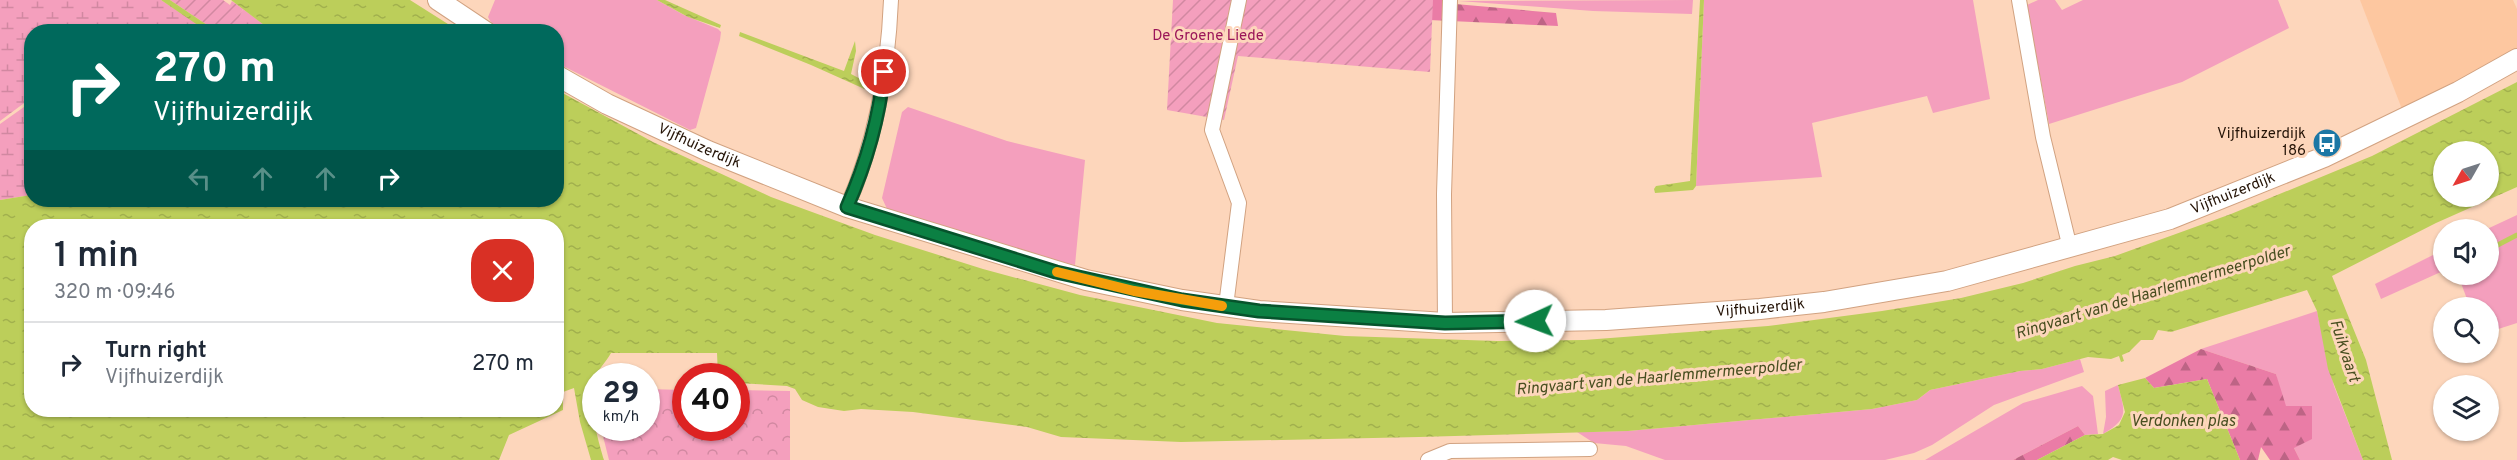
<!DOCTYPE html>
<meta charset="utf-8">
<style>
:root{--surface:#fff;--page:#f2f2f3;--text:#1f2937;--muted:#747a83;--line:#e0e1e3}
body{margin:0;font-family:Overpass,sans-serif;background:var(--page);color:var(--text);height:100vh;display:flex;flex-direction:column;font-size:22px;white-space:nowrap}
*{box-sizing:border-box;margin:0}
p{font-size:20px;color:var(--muted)}
.icon{flex:none;width:33px;height:33px;fill:none;stroke:currentColor;stroke-width:2;stroke-linecap:round;stroke-linejoin:round}
.map{position:relative;flex:1;overflow:hidden}
.sheet{position:absolute;left:24px;top:219px;width:540px;height:198px;display:flex;flex-direction:column;background:var(--surface);border-radius:24px;box-shadow:0 2px 4px #0004}
.sheet>*{flex:none}
.top-card{position:absolute;left:24px;top:24px;width:540px;height:183px;border-radius:24px;box-shadow:0 2px 4px #0004;background:#00695c;color:#fff;overflow:hidden}
.needle{width:39px;rotate:231deg}
.tools{position:absolute;left:2433px;top:141px;display:grid;gap:12px}
.tools a{display:grid;place-items:center;width:66px;height:66px;border-radius:50%;background:var(--surface);box-shadow:0 2px 4px #0004;font-size:30px}
.speed{position:absolute;left:582px;top:363px;display:flex;gap:12px;font-size:30px;font-weight:700;text-align:center}
.speed>*{display:grid;place-content:center;width:78px;height:78px;border-radius:50%;background:var(--surface);box-shadow:0 2px 4px #0004;line-height:1}
.speed small{font-size:15px;font-weight:400}
.speed .limit{border:9px solid #d22;background:#fff;color:#111}
.pin{position:absolute;display:grid;place-items:center;width:51px;height:51px;color:#fff;margin:-26px;border:3px solid #fff;border-radius:50%;box-shadow:0 2px 6px #0007}
.me{position:absolute;width:66px;margin:-33px;rotate:268deg;stroke-linejoin:round;filter:drop-shadow(0 0 4px #0008)}
.turn{display:flex;align-items:center;gap:21px;height:126px;padding:0 30px;font-size:27px}
.turn .icon{width:78px;height:78px;stroke-width:2.5}
.turn b{display:block;font-size:42px;line-height:51px}
.lanes{display:flex;align-items:center;height:57px;padding:0 30px;background:#0003;justify-content:center;gap:30px;direction:ltr}
.lanes .off{opacity:.35}
.round{display:grid;place-items:center;flex:none;width:63px;height:63px;border-radius:24px;background:var(--page)}
.summary{display:flex;align-items:center;justify-content:space-between;height:102px;padding:0 30px}
h1{font-size:36px;font-weight:600;line-height:45px}
ul{padding:0;list-style:none}
li{display:flex;align-items:center;gap:18px;height:84px;padding:0 30px;border-top:2px solid var(--line)}
li div{flex:1}
li b{display:block;font-size:22px}
li em{font-style:normal}
.map>svg:first-child{display:block}
.built{fill:#fdc7a0}
.grass{fill:#f49fbd}
.forest{fill:url(#forest-firs)}
.wetland{fill:url(#wetland-marsh)}
.park{fill:url(#park-crowns)}
.garden{fill:url(#garden-furrows)}
.water{fill:url(#water-ripples);fill-rule:evenodd}
.lines{fill:none;stroke-linecap:round;stroke-linejoin:round}
.stream{stroke:#bcce5a;stroke-width:5}
.street-casing{stroke:#d1a281;stroke-width:16}
.secondary-casing{stroke:#d1a281;stroke-width:22}
.street{stroke:#fff;stroke-width:14}
.secondary{stroke:#fff;stroke-width:20}
.route-casing{stroke:#07532c;stroke-width:15}
.route{stroke:#0b8043;stroke-width:10}
.slow{stroke:#f59e0b;stroke-width:10}
.labels{text-anchor:middle;dominant-baseline:central;stroke-width:6;stroke-linejoin:round;paint-order:stroke}
.park-label{font-size:15px;fill:#9b1659;stroke:#fdd6bb}
.poi-label{font-size:15px;fill:#251407;stroke:#fdd6bb;text-anchor:end}
.street-label{font-size:15px;fill:#251407;stroke:#fdd6bb}
.water-label{font-size:16px;font-style:italic;fill:#484f20;stroke:#fdd6bb}
</style>
<div class="map">
<svg width="2517" height="460" viewBox="0 0 2517 460">
<defs>
<pattern id="forest-firs" width="22" height="20" patternUnits="userSpaceOnUse" patternTransform="scale(1.5)"><rect width="22" height="20" fill="#ea7ca6"/><path d="M5 1l3.5 6h-7zM16 11l3.5 6h-7z" fill="#bd6485"/></pattern>
<pattern id="wetland-marsh" width="20" height="14" patternUnits="userSpaceOnUse" patternTransform="scale(1.5)"><rect width="20" height="14" fill="#f49fbd"/><path d="M1 5h8M5 5V1M11 12h8M15 12V8" fill="none" stroke="#d188a1"/></pattern>
<pattern id="park-crowns" width="20" height="18" patternUnits="userSpaceOnUse" patternTransform="scale(1.5)"><rect width="20" height="18" fill="#f49fbd"/><path d="M2 6a3 3 0 1 1 6 0M12 15a3 3 0 1 1 6 0" fill="none" stroke="#d188a1"/></pattern>
<pattern id="garden-furrows" width="10" height="10" patternUnits="userSpaceOnUse" patternTransform="scale(1.5)"><rect width="10" height="10" fill="#f49fbd"/><path d="M-1 1l2-2M0 10L10 0M9 11l2-2" fill="none" stroke="#d188a1"/></pattern>
<pattern id="water-ripples" width="26" height="14" patternUnits="userSpaceOnUse" patternTransform="scale(1.5)"><rect width="26" height="14" fill="#bcce5a"/><path d="M2 4q2-2 4 0t4 0M15 11q2-2 4 0t4 0" fill="none" stroke="#a1b04d"/></pattern>
</defs>
<rect width="100%" height="100%" fill="#fdd6bb"/>
<path class="built" d="M2360 0H2513L2517 9V59L2405 117Z"/>
<path class="grass" d="M495 0H657L684 15 718 29 721 32 720 40 696 128 690 130 557 63 556 32C535 31 498 40 488 17Z
M1693 0 1692 14 1593 11 1459 1Z
M1704 0H1973L1990 99 1933 113 1927 96 1812 123 1822 177 1696 186Z
M2038 0H2055L2062 10 2083 0H2278L2289 28 2182 82 2049 124 2027 5Z
M908 107 1007 141 1085 160 1075 265 1001 247 888 211 882 198 902 112Z
M2517 215V323L2489 332 2488 308 2470 307 2458 275 2488 274 2487 229Z
M2443 250V271L2381 299 2375 284Z
M2317 311 2334 386 2363 460H2300L2294 448 2276 374 2201 349Z
M2080 359 2084 372 1994 405 1932 445 1914 453 1885 460H1665L1626 446 1594 443 1577 432 1628 431 1872 409 1917 400 1930 390 2020 371 2042 369Z
M2118 385C2125 412 2129 419 2103 434L2106 417 2105 391Z
M2082 386 2093 396 2098 434 2085 435 2078 426 2013 460H1925L2023 403Z"/>
<path class="forest" d="M1430 0H1443L1444 3 1556 13 1558 26 1429 20Z
M2201 349 2276 374 2286 406H2312V439L2294 448 2300 460H2270L2261 447 2258 460H2240L2207 379 2154 388 2145 378Z
M2078 426 2085 435 2037 460H2013Z"/>
<path class="wetland" d="M0 0H161L209 31 32 32 31 98 0 121Z
M243 9 272 31H243L234 27Z
M31 102V195L0 200V124Z"/>
<path class="park" d="M647 389 685 390 686 428H736L737 390 790 391V460H609L601 428H646Z"/>
<path class="garden" d="M170 0H223L230 5 232 1 243 9 235 27 243 31H216Z
M1173 0H1433L1430 72 1238 56 1224 120 1167 110Z"/>
<path class="water" d="M161 0H170L216 31 205 30Z
M231 0H410L459 31H272Z
M657 0H665L721 25 720 28 688 17Z
M1700 0H1704L1696 186 1693 190 1655 193 1654 189 1656 186 1690 181Z
M740 32 844 71 855 41 856 51 851 74 872 85 869 91 811 65 739 36Z
M2517 82V187L2436 223 2332 276 2366 360 2392 460H2363L2328 369 2317 311 2307 290 2171 332 2158 330 2153 340H2141L2129 352 2122 355 2124 361 2121 362 2119 356 2111 359 2088 357 2042 369 2020 371 1930 390 1917 400 1872 409 1628 431 1419 437 1181 442 1061 437 1027 427 913 412 861 409 844 411 818 407 802 400 795 389 787 386 737 383 736 376H718L717 353H611C606 362 596 372 593 381 587 401 598 440 604 460H591L580 422 574 388 563 392V410L509 435 499 460H0V200L31 195 32 200 71 201 556 200 557 90 653 142 771 197 875 235 983 269 1080 295 1217 323 1345 336 1497 341 1584 340 1768 326 1882 311 1961 298 2023 283 2075 266 2115 256 2231 214 2372 156ZM2444 152H2488V196H2444ZM556 226V410H32V226Z
M2145 378 2154 388 2207 379 2240 460H2122L2113 457 2108 460H2037L2085 435 2103 434 2119 425 2125 412 2118 385Z"/>
<g class="lines">
<path class="stream" d="M2488 250 2517 235"/>
<g class="street-casing">
<path id="street" d="M2019 0 2043 137 2070 248
M847 207C876 141 888 72 891 0
M1226 306 1239 203 1212 130 1239 0
M1445 323 1444 194 1450 0
M1428 460 1450 451 1590 449"/>
</g>
<g class="secondary-casing">
<g id="secondary">
<path d="M438 0 486 32"/>
<path id="s1" d="M556 75 607 104 708 151 847 207 1086 280 1182 300 1259 311 1445 323 1606 320 1760 309 1824 302 1947 281 2170 219 2324 157 2458 92 2517 59"/>
</g>
</g>
<use href="#street" class="street"/>
<use href="#secondary" class="secondary"/>
</g>
<g class="lines">
<g class="route-casing">
<path id="route" d="M884 72C879 119 866 164 847 207L1056 272 1182 300 1259 311 1445 323 1535 321"/>
</g>
<use href="#route" class="route"/>
<path class="slow" d="M1057 272 1134 291 1222 306"/>
</g>
<defs>
<g id="bus-disc" transform="scale(1.5)"><circle r="9.5" fill="#1c77a5" stroke="#fdd6bb"/><path d="M-5-6H5V4H4V6H2V4H-2V6H-4V4H-5ZM-3.5-4V0h7V-4ZM-3.5 1.2v1.5H-2V1.2ZM2 1.2v1.5H3.5V1.2Z" fill="#fff"/></g>
</defs>
<g fill-rule="evenodd">
<use href="#bus-disc" x="2327" y="143"/>
</g>
<g class="labels">
<g class="park-label">
<text x="1208" y="36">De Groene Liede</text>
</g>
<g class="poi-label">
<text x="2306" y="134">Vijfhuizerdijk<tspan x="2306" dy="17">186</tspan></text>
</g>
<g class="street-label">
<text stroke="none"><textPath href="#s1" startOffset="160">Vijfhuizerdijk</textPath></text>
<text stroke="none"><textPath href="#s1" startOffset="1736">Vijfhuizerdijk</textPath></text>
<text stroke="none"><textPath href="#s1" startOffset="1248">Vijfhuizerdijk</textPath></text>
</g>
<g class="water-label">
<text transform="translate(2153 293) rotate(-17)">Ringvaart van de Haarlemmermeerpolder</text>
<text transform="translate(2344 351) rotate(72)">Fuikvaart</text>
<text transform="translate(1659 378) rotate(-5)">Ringvaart van de Haarlemmermeerpolder</text>
<text x="2183" y="422">Verdonken plas</text>
</g>
</g>
</svg>
<div class="tools">
<a><svg class="needle" viewBox="-14 -14 28 28"><path d="M0-13l5 13h-10z" fill="#e53935"/><path d="M0 13l5-13h-10z" fill="#747a83"/></svg></a>
<a><svg class="icon" aria-label="sound" viewBox="0 0 24 24"><path d="M4 9h4l5-4v14l-5-4H4zM17 9q2 3 0 6"/></svg></a>
<a><svg class="icon" aria-label="search" viewBox="0 0 24 24"><circle cx="10" cy="10" r="6"/><path d="M15 15l6 6"/></svg></a>
<a><svg class="icon" aria-label="layers" viewBox="0 0 24 24"><path d="M12 4l9 5-9 5-9-5zM3 14l9 5 9-5"/></svg></a>
</div>
<div class="speed"><div>29<small>km/h</small></div><div class="limit">40</div></div>
<div class="pin" style="left:884px;top:72px;background:#d93025"><svg class="icon" aria-label="arrive" viewBox="0 0 24 24"><path d="M6 21V4h12l-3 4 3 4H6"/></svg></div>
<svg class="me" style="left:1535px;top:321px" viewBox="-20 -20 40 40"><circle r="19" fill="#fff"/><path d="M0-13L10 11 0 6-10 11z" fill="#0b8043"/></svg>
<div class="top-card">
<div class="turn"><svg class="icon" aria-label="right" viewBox="0 0 24 24"><path d="M7 20v-9h11M14 6l5 5-5 5"/></svg><div><b>270 m</b>Vijfhuizerdijk</div></div>
<div class="lanes"><svg class="icon off" aria-label="left" viewBox="0 0 24 24"><path d="M17 20v-9H6M10 6l-5 5 5 5"/></svg><svg class="icon off" aria-label="ahead" viewBox="0 0 24 24"><path d="M12 20V5M6 11l6-6 6 6"/></svg><svg class="icon off" aria-label="ahead" viewBox="0 0 24 24"><path d="M12 20V5M6 11l6-6 6 6"/></svg><svg class="icon" aria-label="right" viewBox="0 0 24 24"><path d="M7 20v-9h11M14 6l5 5-5 5"/></svg></div>
</div>
<section class="sheet">
<div class="summary"><div><h1>1 min</h1><p>320 m · 09:46</p></div><a class="round" style="background:#d93025;color:#fff"><svg class="icon" aria-label="close" viewBox="0 0 24 24"><path d="M6 6l12 12M18 6L6 18"/></svg></a></div>
<ul>
<li><svg class="icon" aria-label="right" viewBox="0 0 24 24"><path d="M7 20v-9h11M14 6l5 5-5 5"/></svg><div><b>Turn right</b><p>Vijfhuizerdijk</p></div><em>270 m</em></li>
</ul>
</section>
</div>
